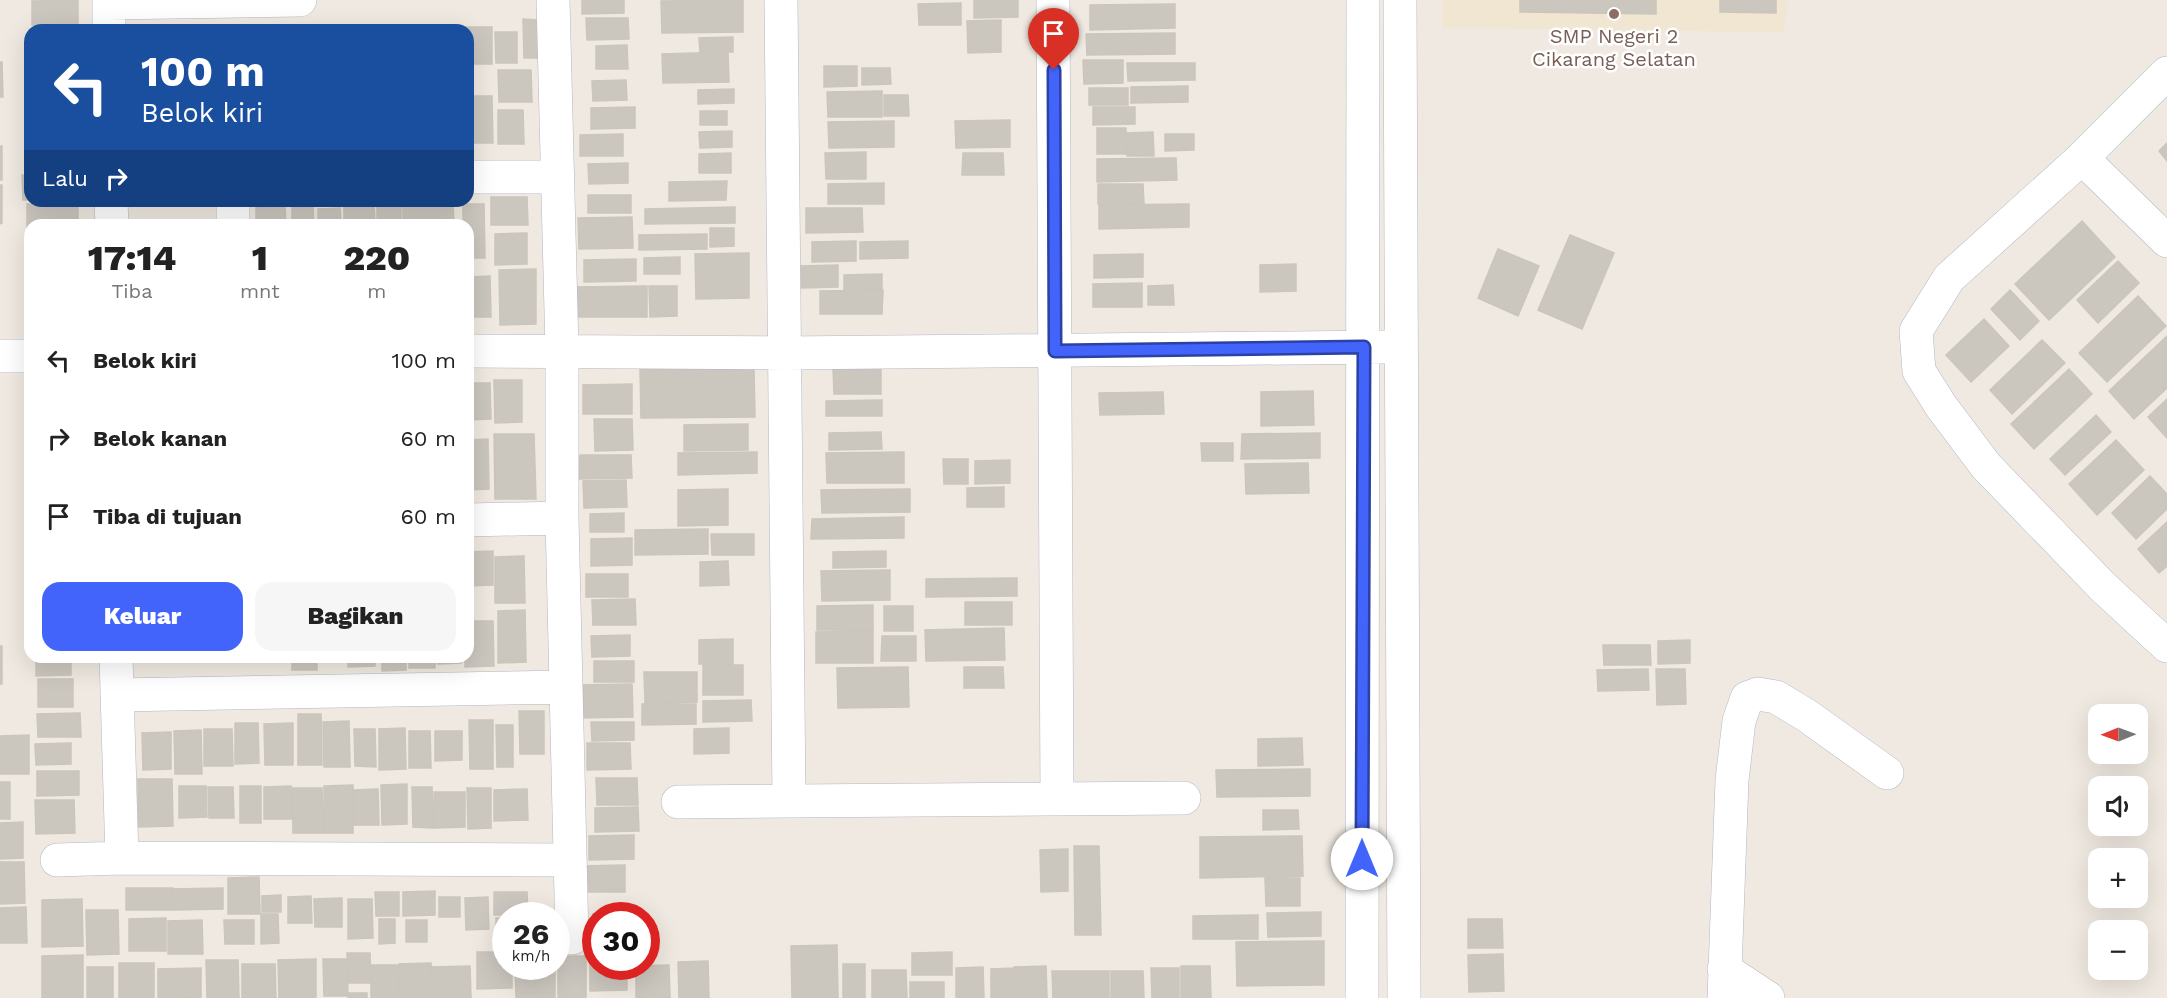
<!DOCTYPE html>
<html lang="id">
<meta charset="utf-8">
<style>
:root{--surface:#fff;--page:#f6f6f6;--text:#222;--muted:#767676;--accent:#4264fb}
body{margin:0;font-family:"Work Sans",sans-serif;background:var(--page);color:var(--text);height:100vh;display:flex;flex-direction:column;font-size:22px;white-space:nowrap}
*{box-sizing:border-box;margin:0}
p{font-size:20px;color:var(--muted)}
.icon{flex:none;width:33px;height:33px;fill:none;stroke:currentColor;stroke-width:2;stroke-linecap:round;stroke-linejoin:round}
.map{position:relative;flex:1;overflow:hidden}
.drawer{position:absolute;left:24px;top:219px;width:450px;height:444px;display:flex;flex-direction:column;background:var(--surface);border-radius:18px;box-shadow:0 6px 24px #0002}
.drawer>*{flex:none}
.guide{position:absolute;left:24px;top:24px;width:450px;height:183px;border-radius:18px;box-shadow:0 6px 24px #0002;background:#1a4fa0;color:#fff;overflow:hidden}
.needle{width:39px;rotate:269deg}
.tools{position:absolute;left:2088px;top:704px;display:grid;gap:12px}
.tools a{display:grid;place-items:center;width:60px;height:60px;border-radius:12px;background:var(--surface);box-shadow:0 6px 24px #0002;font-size:30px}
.speed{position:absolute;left:492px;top:902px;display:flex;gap:12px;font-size:30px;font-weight:700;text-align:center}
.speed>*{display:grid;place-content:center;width:78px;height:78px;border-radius:50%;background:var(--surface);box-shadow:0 6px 24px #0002;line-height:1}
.speed small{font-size:15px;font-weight:400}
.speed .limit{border:9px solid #d22;background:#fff;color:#111}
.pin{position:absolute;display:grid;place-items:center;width:51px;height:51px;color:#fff;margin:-62px -26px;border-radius:50% 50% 50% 0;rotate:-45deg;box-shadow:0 0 6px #0007}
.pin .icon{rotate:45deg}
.me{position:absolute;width:66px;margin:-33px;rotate:0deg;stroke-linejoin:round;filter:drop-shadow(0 0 4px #0008)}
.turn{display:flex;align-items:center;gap:21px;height:126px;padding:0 18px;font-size:27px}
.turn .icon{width:78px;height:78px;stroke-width:2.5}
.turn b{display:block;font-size:42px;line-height:51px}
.then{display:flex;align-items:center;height:57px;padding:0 18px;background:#0003;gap:12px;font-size:22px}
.eta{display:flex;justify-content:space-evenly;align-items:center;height:102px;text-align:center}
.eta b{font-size:36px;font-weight:800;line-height:42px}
.cta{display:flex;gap:12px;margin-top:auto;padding:12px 18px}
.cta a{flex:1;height:69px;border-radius:18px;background:var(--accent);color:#fff;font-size:24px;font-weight:800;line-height:69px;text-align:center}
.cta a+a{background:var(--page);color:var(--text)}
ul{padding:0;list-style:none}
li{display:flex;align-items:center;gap:18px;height:78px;padding:0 18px}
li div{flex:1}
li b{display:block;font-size:22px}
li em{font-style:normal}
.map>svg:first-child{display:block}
.education{fill:#f0e6d1}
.building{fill:#cbc7bf;stroke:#cbc5ba;stroke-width:1.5}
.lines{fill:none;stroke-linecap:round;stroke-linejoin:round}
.minor-casing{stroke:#b4b7c1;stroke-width:34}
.minor{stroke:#fff;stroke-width:33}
.route-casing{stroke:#2b41a3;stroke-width:15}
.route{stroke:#4264fb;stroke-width:10}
.education-dot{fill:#8d6e63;stroke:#fff;stroke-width:2}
.labels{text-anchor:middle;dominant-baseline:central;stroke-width:5;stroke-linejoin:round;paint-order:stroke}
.education-label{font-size:20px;fill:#785e54;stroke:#fff}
</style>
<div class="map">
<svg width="2167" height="998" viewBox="0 0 2167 998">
<rect width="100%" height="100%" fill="#efe9e1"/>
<path class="education" d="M1442 0H1788L1783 32 1442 28Z"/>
<path class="building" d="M78 0V24L32 25V1Z
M582 0H624V13L582 14Z
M743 0V32L662 33 661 1Z
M974 0H1018V17L974 18Z
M1520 0H1656V14L1520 12Z
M1720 0H1776V13L1720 12Z
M961 3V25H919L918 4Z
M1175 4V28L1090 30V5Z
M586 18H628L629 39 587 40Z
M523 19 538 20 539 58H524Z
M1001 20V52L968 53 967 21Z
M316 27V30H289V28Z
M463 27H492V64H468V30H463Z
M495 32H517V63H496Z
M1175 33V54L1087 55 1086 34Z
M733 37V52H700L699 38Z
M627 45 628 69H596V46Z
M728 52 729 82 663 83 662 54Z
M1083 60H1123V83L1084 84Z
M0 62H2L3 97H0Z
M1127 63H1195V80L1128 81Z
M824 66H857V86L824 87Z
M862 68H890L891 84 862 85Z
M498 70H531L532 102H499Z
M626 80 627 100 593 101 592 81Z
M1188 86V102L1131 103V87Z
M1089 88H1128V105H1089Z
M734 89V103L698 104V90Z
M882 91V117H828L827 92Z
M884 95H908L909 116H884Z
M468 96H492L493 143H468Z
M635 107V128L591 129V108Z
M1093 107H1135V124L1093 125Z
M498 110H523L524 144H498Z
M700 111H727V125H700Z
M1010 120V147L956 148 955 121Z
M894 121V147L829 148 828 122Z
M1097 128H1126V154H1097Z
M732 131V147L700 148 699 132Z
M1153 132 1154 156H1127L1126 133Z
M623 134V156H580V135Z
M1165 134H1194V150L1165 151Z
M2167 143V161L2159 151Z
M0 146H2V180H0Z
M866 152V179H826L825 153Z
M731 153V173H699V154Z
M963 153H1003L1004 175H962Z
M1176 158 1177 180 1097 182V159Z
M628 163V183L589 184 588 164Z
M22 175H30V200H23Z
M727 181 726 200 669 201V182Z
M884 183V204H828V184Z
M1098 184H1143L1144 204H1098Z
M0 185H2V223L0 224Z
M588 195H631V213H588Z
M491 197H527L528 225H491Z
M377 201H401V225H377Z
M453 201 454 225H403V202Z
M78 203V225H30V236H27V204Z
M344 204H374L375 225H344Z
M463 204H484L485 258H468V225H463Z
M1189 204V227L1099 229V205Z
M285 206 286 225H256V207Z
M313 206 314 225H292V207Z
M735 207V223L645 224V209Z
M340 208 341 225H318V209Z
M806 208H862L863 232 806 233Z
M632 217 633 248 579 249 578 218Z
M2082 221 2115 257 2049 320 2015 284Z
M710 228H734V246L710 247Z
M527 233V264L495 265V234Z
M707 234V249L639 250V235Z
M1570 235 1614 253 1582 329 1538 310Z
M856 241V261L812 262V242Z
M908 241V258L860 259V242Z
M1498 249 1539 266 1518 316 1478 298Z
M749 253V298L696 299 695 254Z
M1143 254V277L1094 278V255Z
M680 257V274H644V258Z
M636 259V281L584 282V260Z
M2118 261 2139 283 2098 323 2077 300Z
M1296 264V291L1260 292V265Z
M838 265V287L801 288 800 266Z
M536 269V324L500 325 499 270Z
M882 274V289L844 290V275Z
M490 276 491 317H472L471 277Z
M1142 283V307H1093V284Z
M1173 285 1174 305H1148V286Z
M647 286V317H577L576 287Z
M649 286H677V316L650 317Z
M883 290 882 314H820V291Z
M2010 290 2039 321 2020 340 1991 309Z
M2138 296 2166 326 2107 382 2079 353Z
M1984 319 2009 346 1971 382 1946 355Z
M2167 336V388L2134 419 2109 391Z
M2042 340 2065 363 2012 414 1990 390Z
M833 367H881V394H834Z
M754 368 755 417 641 418 640 369Z
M2069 369 2092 394 2034 449 2011 424Z
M494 380H522V422L495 423Z
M468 383H490L491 419 468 420Z
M632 384V414H583V385Z
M1313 391 1314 425 1261 426V392Z
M1163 392 1164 414 1100 415 1099 393Z
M2167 399V438L2148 417Z
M882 400V416H826V401Z
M2096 415 2111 432 2065 475 2050 459Z
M594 419H632L633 450 595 451Z
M748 424V450L684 451V425Z
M881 432 882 449 829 450V433Z
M1320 433V458L1241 459 1242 434Z
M494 434H534L536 499H495Z
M488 439 489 489 468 490V440Z
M2116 440 2144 470 2097 515 2069 484Z
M1201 443H1233V461H1202Z
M757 452V473L678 475V453Z
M904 452V483H827L826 453Z
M580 455H631L632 478 579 479Z
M943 459H968V484H944Z
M1010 460V483L975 484V461Z
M1308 463 1309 493 1246 494 1245 464Z
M2150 476 2167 494V509L2136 539 2112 513Z
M626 480 627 507 584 508 583 481Z
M1004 487V507H967V488Z
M728 489V525L678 526V490Z
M910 489V512L822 513 821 490Z
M624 513V532H590V514Z
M904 517V538L811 539 812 519Z
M2167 522V566L2159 573 2138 549Z
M708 529V554L635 555V530Z
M711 534H754V555H712Z
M632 538V565L591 566V539Z
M493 551V585L468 586V552Z
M886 551V567L833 568V552Z
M524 556 525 603H495V557Z
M728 561 729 585 700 586V562Z
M890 570V600L822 601 821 571Z
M586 574H628V597H586Z
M1017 578V596L926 597V579Z
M635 599 636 625H593L592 600Z
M965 602H1012V625H965Z
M873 605V630H817V606Z
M884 606H913V631H884Z
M525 610 526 662 498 663V611Z
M468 621H493L494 666 465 667V657H468Z
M1004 628 1005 660 926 661 925 630Z
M873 631V663H816V632Z
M630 635V656L592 657 591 636Z
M882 636H916V661H881Z
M733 639V664H699V640Z
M1690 640V663L1658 664V641Z
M1603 645H1650L1651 665H1604Z
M0 646H2V684H0Z
M36 657H71V675L36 676Z
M134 657H166V660H134Z
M202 657H227V659H202Z
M258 657H286V661H258Z
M292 657H317V670H292Z
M319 657H346V659L319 660Z
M348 657H375V666L348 667Z
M382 657H406V670L382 671Z
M409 657H435V668H409Z
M438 657H461V663L438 664Z
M594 661H634V682H594Z
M703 665H743V695H703Z
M908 667 909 707 838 708 837 668Z
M964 667H1003L1004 688H964Z
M1648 669 1649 690 1598 691 1597 670Z
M1656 669H1685L1686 704 1657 705Z
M644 672H697V702L645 703Z
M38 679H73V707H38Z
M632 684 633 717 579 718V685Z
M751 700 752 721 703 722V701Z
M642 704H696V724L642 725Z
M519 711H544V754H520Z
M80 713 81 737H38L37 714Z
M298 714H321L322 765H298Z
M469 720H493V769H470Z
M349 721 350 767H324L323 722Z
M591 722H634V740L592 741Z
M235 723H258L259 763 235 764Z
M293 723V765H265L264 724Z
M496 725H513V767H497Z
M405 728 406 769 379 770V729Z
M729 728V753L694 754V729Z
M204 729H232L233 766H204Z
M354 729H375L376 767 355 766Z
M201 730 202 774H175L174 731Z
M409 731H430L431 768H409Z
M435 731H462V760L435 761Z
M171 732V769L143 770 142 733Z
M29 735V774H0V736Z
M1302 738 1303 765 1258 766V739Z
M71 743V764L36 765 35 744Z
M587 743H630L631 769 587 770Z
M1310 769V796L1217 797 1216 770Z
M37 771H79V795L37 796Z
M596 778H637L638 805H597Z
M138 779H172L173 826 138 827Z
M0 782H10V819H0Z
M407 784V824L382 825 381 785Z
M353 785V833H324V786Z
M179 786H206L207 817 179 818Z
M240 786H261V823H240Z
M291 786 292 819H264V787Z
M208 787H233L234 818H209Z
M412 787H432L433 828 413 827Z
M292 788H322L323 833H293Z
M467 788H491V828L468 829Z
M378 789 379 825H353V790Z
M527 789 528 820 494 821V790Z
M434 792H465V827L434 828Z
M35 800H74L75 833 36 834Z
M638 807 639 831 595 832V808Z
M1263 810H1298L1299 829 1263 830Z
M23 822V858L0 859V823Z
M634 835V859L589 860V836Z
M1302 836 1303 876 1200 878V837Z
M1074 846H1099L1101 935H1075Z
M1068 849V891L1041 892 1040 850Z
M0 862H24L25 903 0 904Z
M625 865V892H580L579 866Z
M259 877 260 914H228V878Z
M1265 878H1300V906H1266Z
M126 888H173L174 910H126Z
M223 888V909L174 910 173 889Z
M435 891V915L403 916V892Z
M375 892H399V916H376Z
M494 892H527L528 915H494Z
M281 895V912H262V896Z
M311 896 312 923H288V897Z
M439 897H460V917H439Z
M488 897 489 929 466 930 465 898Z
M342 898V927H315L314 899Z
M82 899 83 946 42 947V900Z
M348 899H372L373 938 348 939Z
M26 907 27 943H0V908Z
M86 910H118L119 954 87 955Z
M1321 912V936L1268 937 1267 913Z
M633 913V915H596L594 946 593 914Z
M261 914H278L279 943 261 944Z
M1258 915V939H1193V916Z
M166 918V951H129V919Z
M496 918H506V938H496Z
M379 919H395V943L379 944Z
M1468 919H1502L1503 948H1468Z
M202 920 203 954H168V921Z
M224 920H254V944H225Z
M406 920H427V942H406Z
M1324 941V985L1237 986 1236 942Z
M837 945 838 998H792L791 946Z
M477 952H506V966H512V988L477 989Z
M952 952V975H912V953Z
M347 953H370L371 983H348Z
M1503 954 1504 991 1469 992 1468 955Z
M83 955V998H42V956Z
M558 956H586V998H558Z
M590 957H596V966H627V990L590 991Z
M316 959V998H279L278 960Z
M323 959H347L348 996H324Z
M206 960H238L239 998H207Z
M708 961 709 998H679L678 962Z
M119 963H154V998H119Z
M431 963 432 998H400L399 964Z
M242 964H275L276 998H242Z
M843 964H865V998H843Z
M371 965H399V998H371Z
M669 965 670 998H636V966Z
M470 966 471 998H432V967Z
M515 966H555V998H516Z
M1046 966 1047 998H1014V967Z
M1181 966H1210L1211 998H1181Z
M87 967H113V998H87Z
M983 967 984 998H956V968Z
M201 968V997L158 998V969Z
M1014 968V998H991V969Z
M1151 968H1179V998H1152Z
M872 970H906L907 998H872Z
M1052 971H1109V998H1053Z
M1111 971H1143L1144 998H1111Z
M910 982H944V998H910Z
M348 993H367V998H348Z"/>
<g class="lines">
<g class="minor-casing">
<path id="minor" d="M109 0V30
M553 0 562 350V518L572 938
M781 0 789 801
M1053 0 1057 799
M1400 0 1404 998
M109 3 300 0
M2167 73 2082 158 1949 278 1916 331 1919 371 1941 406 1986 466 2103 587 2167 646
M2082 158 2167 241
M468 177H557
M111 201 112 225
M233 225V201
M468 351 785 353 1384 347
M0 356H30
M468 520 562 518
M116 657 122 858
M117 695 566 687
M678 802 1184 798
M57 860 122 858 570 860
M1724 969 1768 998
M1362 998 1363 0
M1724 998 1732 780 1739 721 1747 698 1758 694 1776 697 1806 715 1887 773"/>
</g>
<use href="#minor" class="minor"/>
</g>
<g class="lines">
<g class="route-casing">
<path id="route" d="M1054 70 1055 351 1364 347 1362 859"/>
</g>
<use href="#route" class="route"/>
</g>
<circle class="education-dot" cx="1614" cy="14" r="6"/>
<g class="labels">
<g class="education-label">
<text x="1614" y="36">SMP Negeri 2<tspan x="1614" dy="23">Cikarang Selatan</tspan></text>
</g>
</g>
</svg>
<div class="tools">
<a><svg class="needle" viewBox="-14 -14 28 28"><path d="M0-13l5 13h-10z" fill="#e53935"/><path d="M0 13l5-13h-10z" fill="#767676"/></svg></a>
<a><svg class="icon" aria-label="sound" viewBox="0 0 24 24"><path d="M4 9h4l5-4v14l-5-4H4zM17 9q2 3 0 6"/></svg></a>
<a>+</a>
<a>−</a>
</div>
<div class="speed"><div>26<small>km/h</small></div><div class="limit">30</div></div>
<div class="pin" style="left:1054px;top:70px;background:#d93025"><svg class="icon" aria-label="arrive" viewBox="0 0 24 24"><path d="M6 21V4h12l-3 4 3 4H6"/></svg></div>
<svg class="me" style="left:1362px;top:859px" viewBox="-20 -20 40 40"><circle r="19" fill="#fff"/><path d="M0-13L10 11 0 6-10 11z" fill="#4264fb"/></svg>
<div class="guide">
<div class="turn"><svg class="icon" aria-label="left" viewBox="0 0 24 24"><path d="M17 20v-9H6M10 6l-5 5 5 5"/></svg><div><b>100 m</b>Belok kiri</div></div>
<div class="then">Lalu<svg class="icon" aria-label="right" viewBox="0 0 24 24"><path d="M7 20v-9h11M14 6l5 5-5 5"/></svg></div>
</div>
<section class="drawer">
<div class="eta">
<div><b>17:14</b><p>Tiba</p></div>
<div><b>1</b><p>mnt</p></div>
<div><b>220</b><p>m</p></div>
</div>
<ul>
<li><svg class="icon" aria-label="left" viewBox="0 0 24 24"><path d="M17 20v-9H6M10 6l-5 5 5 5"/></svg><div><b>Belok kiri</b></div><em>100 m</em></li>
<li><svg class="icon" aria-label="right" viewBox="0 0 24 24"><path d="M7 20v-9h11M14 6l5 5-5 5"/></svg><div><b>Belok kanan</b></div><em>60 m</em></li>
<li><svg class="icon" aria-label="arrive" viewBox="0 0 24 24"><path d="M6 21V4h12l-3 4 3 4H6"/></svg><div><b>Tiba di tujuan</b></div><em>60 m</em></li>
</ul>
<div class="cta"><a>Keluar</a><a>Bagikan</a></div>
</section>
</div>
